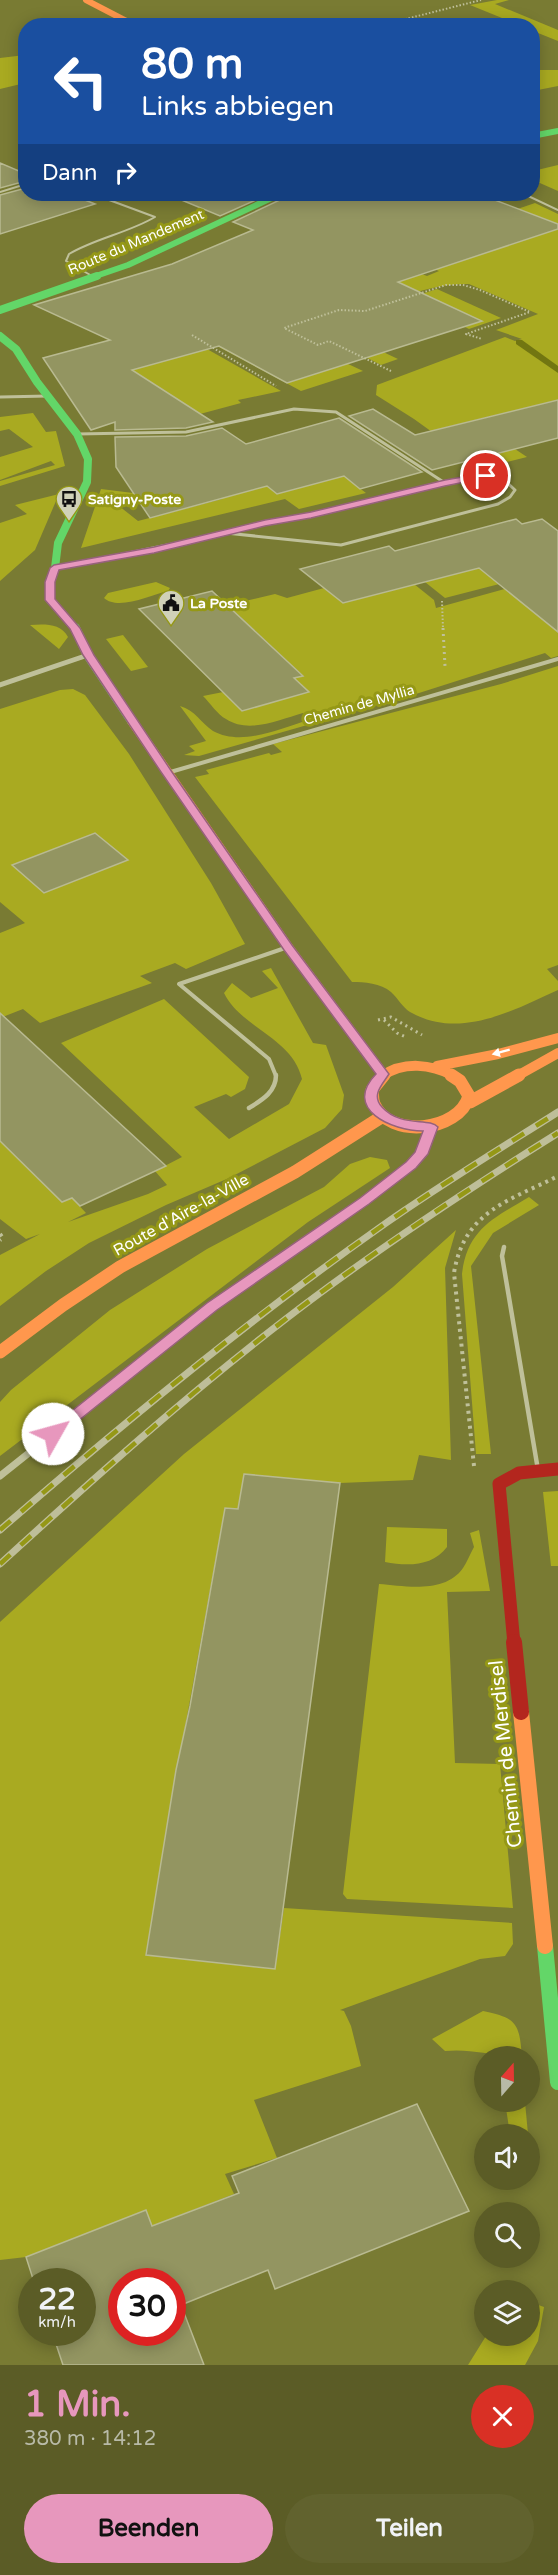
<!DOCTYPE html>
<html lang="de">
<meta charset="utf-8">
<style>
:root{--surface:#5b5c26;--page:#61622e;--text:#f1f3f6;--muted:#b8baa7;--accent:#e797bd}
body{margin:0;font-family:"Varela Round",sans-serif;background:var(--page);color:var(--text);height:100vh;display:flex;flex-direction:column;font-size:22px;white-space:nowrap}
*{box-sizing:border-box;margin:0}
p{font-size:20px;color:var(--muted)}
.icon{flex:none;width:33px;height:33px;fill:none;stroke:currentColor;stroke-width:2;stroke-linecap:round;stroke-linejoin:round}
.map{position:relative;height:2365px;overflow:hidden}
.panel{display:flex;flex-direction:column;background:var(--surface);flex:1}
.panel>*{flex:none}
.hud{position:absolute;left:18px;top:18px;width:522px;height:183px;border-radius:24px;box-shadow:0 3px 15px #0003;background:#1a4fa0;color:#fff;overflow:hidden}
.needle{width:39px;rotate:20deg}
.fabs{position:absolute;left:474px;top:2046px;display:grid;gap:12px}
.fabs a{display:grid;place-items:center;width:66px;height:66px;border-radius:50%;background:var(--surface);box-shadow:0 3px 15px #0003;font-size:30px}
.speed{position:absolute;left:18px;top:2268px;display:flex;gap:12px;font-size:30px;font-weight:700;text-align:center}
.speed>*{display:grid;place-content:center;width:78px;height:78px;border-radius:50%;background:var(--surface);box-shadow:0 3px 15px #0003;line-height:1}
.speed small{font-size:15px;font-weight:400}
.speed .limit{border:9px solid #d22;background:#fff;color:#111}
.pin{position:absolute;display:grid;place-items:center;width:51px;height:51px;color:#fff;margin:-26px;border:3px solid #fff;border-radius:50%;box-shadow:0 2px 6px #0007}
.me{position:absolute;width:66px;margin:-33px;rotate:52deg;stroke-linejoin:round;filter:drop-shadow(0 0 4px #0008)}
.turn{display:flex;align-items:center;gap:21px;height:126px;padding:0 24px;font-size:27px}
.turn .icon{width:78px;height:78px;stroke-width:2.5}
.turn b{display:block;font-size:42px;line-height:51px}
.then{display:flex;align-items:center;height:57px;padding:0 24px;background:#0003;gap:12px;font-size:22px}
.round{display:grid;place-items:center;flex:none;width:63px;height:63px;border-radius:32px;background:var(--page)}
.head{display:flex;align-items:center;justify-content:space-between;height:102px;padding:0 24px}
h1{font-size:36px;font-weight:800;line-height:45px;color:var(--accent)}
.action{display:flex;gap:12px;margin-top:auto;padding:12px 24px}
.action a{flex:1;height:69px;border-radius:36px;background:var(--accent);color:#111;font-size:24px;font-weight:800;line-height:69px;text-align:center}
.action a+a{background:var(--page);color:var(--text)}
.map>svg:first-child{display:block}
.green{fill:#a9aa21}
.lines{fill:none;stroke-linecap:round;stroke-linejoin:round}
.stream{fill:#727611;fill-rule:evenodd}
.building{fill:#939561;stroke:#b9ba91;stroke-width:1.5;fill-rule:evenodd}
.path-far2{stroke:#bfc09a;stroke-width:2;stroke-dasharray:1.5 2;stroke-linecap:butt}
.path-far1{stroke:#bfc09a;stroke-width:3;stroke-dasharray:2 4;stroke-linecap:butt}
.path{stroke:#bfc09a;stroke-width:4;stroke-dasharray:3 4.5;stroke-linecap:butt}
.lane-far3{stroke:#bfc09a;stroke-width:2}
.lane-far2{stroke:#bfc09a;stroke-width:3}
.lane-far1{stroke:#bfc09a;stroke-width:4}
.lane{stroke:#bfc09a;stroke-width:4.5}
.street-far1{stroke:#bfc09a;stroke-width:5}
.street{stroke:#bfc09a;stroke-width:7}
.fast-far3{stroke:#63d668;stroke-width:6}
.fast-far2{stroke:#63d668;stroke-width:8}
.fast-far1{stroke:#63d668;stroke-width:10}
.fast{stroke:#63d668;stroke-width:16}
.slow-far3{stroke:#ff974d;stroke-width:6}
.slow-far2{stroke:#ff974d;stroke-width:10}
.slow-far1{stroke:#ff974d;stroke-width:13}
.slow{stroke:#ff974d;stroke-width:16}
.jam-far1{stroke:#b3261e;stroke-width:13}
.jam{stroke:#b3261e;stroke-width:16}
.rail-casing{stroke:#bebe99;stroke-width:7}
.rail{stroke:#959816;stroke-width:4.5;stroke-dasharray:14;stroke-linecap:butt}
.oneway{fill:#fff}
.route{fill:#e797bd;stroke:#96627b;stroke-width:1.5}
.labels{text-anchor:middle;dominant-baseline:central;stroke-width:6;stroke-linejoin:round;paint-order:stroke}
.far-street-label{font-size:14px;fill:#fff;stroke:#959816}
.far-poi-label{font-size:14px;font-weight:bold;fill:#fff;stroke:#959816;text-anchor:start}
.street-label{font-size:16px;fill:#fff;stroke:#959816}
.near-street-label{font-size:20px;fill:#fff;stroke:#959816}
</style>
<div class="map">
<svg width="558" height="2365" viewBox="0 0 558 2365">
<rect width="100%" height="100%" fill="#797b33"/>
<path class="green" d="M497 0H509L495 4 558 30V41L533 31 532 26 519 25 470 5Z
M25 55V83L0 89V58Z
M533 70H558V86L533 91Z
M558 165V191L533 180V171Z
M535 203 558 214V400L447 427 515 449 527 457 482 468 414 419 376 395 377 385 505 337 515 341 522 339 496 330 538 314 469 284C432 283 397 299 362 310L383 259 427 276 439 271 392 252Z
M437 289 501 318 469 329 465 327 480 321 345 334 398 359 381 365 331 339 366 312Z
M278 331 363 371 301 391 219 347Z
M207 349 281 391 238 400 241 403 200 414 122 368Z
M33 413 46 432 56 431 65 466 0 486V481L55 465 51 461 0 480V457L33 447 9 429 0 431V417Z
M344 476 366 493 299 509 285 499 81 548 101 489 141 494 114 502 138 521 222 499 197 479Z
M59 494 35 550 0 581V523L27 514 15 505Z
M553 548 558 569 445 598 425 582Z
M558 574V656L551 658 545 653 419 693 199 756 184 755 195 751 189 746 206 741 180 706C195 710 201 723 213 731 242 747 281 728 309 720L303 713C278 720 249 734 226 719 218 715 210 703 203 696L303 676 228 605 275 594 287 598 324 588 343 603 414 584 434 600 436 608Z
M156 582 170 588 168 591C151 595 118 611 104 598L108 593Z
M30 625C44 624 61 623 68 637L59 649Z
M123 635 148 667 131 671 106 639Z
M558 666V965L547 969 558 981V990C512 1011 459 1040 410 1012 402 1007 398 998 391 992 381 983 364 982 352 982L195 777 209 774 206 770 269 753 271 755 282 752 273 744 501 684Z
M73 689 85 695 129 754 211 883 245 944 186 969 175 963 140 976 152 983 40 1023 23 1009 0 1018V933L25 923 0 902V709L60 690Z
M271 968 313 1043 326 1045 344 1095 342 1109 325 1128 229 1178 166 1205 89 1243 46 1271 0 1306V1255L40 1234 26 1239 0 1219V1141L21 1162 32 1158 35 1176 62 1202 72 1198 86 1213 68 1222 148 1194 167 1185 155 1171 182 1157 61 1043 164 999 249 1077 245 1089 231 1097 226 1094 194 1107 229 1139 289 1104 302 1079C292 1037 242 1029 224 993L232 983 251 998 278 988 262 971Z
M370 1157 387 1160 390 1168 308 1222 0 1456V1402L11 1390 110 1310 207 1249 324 1187 350 1164Z
M529 1197 539 1205 493 1233 471 1266 491 1454H476L462 1274C467 1229 494 1218 529 1197Z
M456 1230 445 1268 451 1460 419 1455 413 1480 340 1483 244 1474 238 1509 225 1508C198 1657 170 1805 146 1955L275 1969 284 1908 512 1923 513 1944 505 1956 480 1959 340 2010 344 2011 351 2026 361 2066 254 2100 277 2158 225 2174 234 2194 152 2226 146 2210 26 2257 0 2260V1622L184 1454 393 1287Z
M558 1491V1566H551L543 1492Z
M387 1527 447 1529V1547C432 1567 407 1566 385 1562Z
M479 1530 490 1591 447 1592 455 1763 500 1764 513 1908 347 1899 343 1894 379 1584C405 1586 445 1594 463 1568 467 1562 470 1554 474 1547L470 1533Z
M483 2011C517 2018 519 2023 522 2056 495 2057 472 2048 445 2051L432 2039Z
M505 2102H525L528 2134H510Z
M530 2302 544 2307 538 2341 525 2365H468L486 2336H530Z"/>
<g class="lines">
<path class="stream" d="M516 340H522L558 366V373L516 344Z"/>
</g>
<path class="building" d="M0 163 26 174V181L0 188Z
M26 188V194H70L95 204 0 234V195Z
M167 194H269L220 216Z
M285 194H453L467 199 479 194 558 224V229L398 282 482 321 287 383 219 346 132 370 213 422 186 428 115 430V422L91 430 43 358 110 340 34 305 172 264 253 230 233 222 282 199Z
M558 400V438L432 470 349 416 373 409 415 435Z
M339 418 422 472 360 489 344 476 277 494 267 486 150 518 116 467 115 437 186 436 222 428 246 444Z
M516 519 522 524 542 519 558 531V632L479 568 343 603 300 569 389 546 395 551Z
M212 591 303 676 294 678 309 692 242 711 139 609Z
M95 833 128 860 44 893 12 865Z
M0 1013 166 1166 80 1206 72 1198 62 1202 0 1141Z
M244 1474 340 1483 275 1969 146 1955 176 1770 190 1706 225 1508 238 1509Z
M417 2104 469 2211 275 2289 268 2270 181 2305 204 2365H63L52 2332H82V2282H34L26 2257 146 2210 152 2226 239 2193 232 2176ZM122 2282H172V2332H122Z"/>
<g class="lines">
<path class="path-far2" d="M378 26 481 0
M21 31 26 33
M192 335 276 386
M391 371 329 341 318 345 284 328 339 310 365 311 446 285H463L480 290 530 312 466 334 482 339
M442 601 443 629"/>
<path class="path-far1" d="M443 628 445 666
M378 1020 391 1017 422 1035
M384 1020 397 1033 406 1037"/>
<path class="path" d="M0 1234 3 1238 0 1240
M474 1466 454 1273C464 1211 509 1201 558 1176"/>
<path class="lane-far3" d="M0 192 26 184
M524 194 558 210
M92 276 66 261 69 254C96 238 128 233 155 217L93 194"/>
<path class="lane-far2" d="M0 397 48 396
M77 434 186 432 294 409 336 412 445 483
M476 476 503 479 515 490 510 497 498 504 341 545 226 533Z
M55 568 226 533"/>
<path class="lane-far1" d="M167 773 558 659
M276 1076 269 1059 179 984 288 947"/>
<path class="lane" d="M249 1108C262 1100 276 1092 276 1075
M504 1247 502 1256 538 1470"/>
<path class="street-far1" d="M0 685 88 655"/>
<path class="street" d="M0 1476 212 1307 364 1201 411 1165 422 1154 431 1127"/>
<path class="fast-far3" d="M532 136 558 131
M93 277 128 265 280 194"/>
<path class="fast-far2" d="M0 310 97 276
M0 336 16 349 37 382 77 434 88 459 87 482 58 543 55 568 50 582V600L76 629"/>
<path class="fast-far1" d="M75 628 88 655 132 721"/>
<path class="fast" d="M545 1946 558 2082"/>
<path class="slow-far3" d="M86 0 136 26"/>
<path class="slow-far2" d="M132 721 288 947 383 1074
M437 1066 498 1054 558 1038
M382 1076C404 1061 431 1064 454 1076
M517 1076 558 1053"/>
<path class="slow-far1" d="M384 1075 372 1090C373 1094 372 1100 374 1104 389 1139 459 1132 469 1096L460 1081 451 1075
M470 1102 519 1075
M0 1352 63 1305 120 1267 295 1172 383 1116"/>
<path class="slow" d="M521 1712 545 1946"/>
<path class="jam-far1" d="M514 1644 499 1484 519 1473 558 1469"/>
<path class="jam" d="M514 1642 521 1712"/>
<g class="rail-casing">
<path id="rail" d="M0 1530C122 1424 247 1321 379 1228 437 1187 498 1150 558 1112
M0 1564C93 1479 187 1395 287 1318 374 1251 465 1191 558 1133"/>
</g>
<use href="#rail" class="rail"/>
</g>
<defs><path id="oneway-solid" d="M-6-.8H1V-3.2L6.5 0L1 3.2V.8H-6Z" transform="scale(1.5)"/></defs>
<use class="oneway" href="#oneway-solid" transform="translate(501 1052) rotate(165)"/>
<path class="route" d="M486 473 490 474V477L445 486 311 518 265 526 154 553 59 570 55 582V599L80 628 94 655 172 772 292 945 389 1074C382 1085 371 1095 382 1107 401 1128 429 1117 438 1127L428 1154 416 1168 369 1204 217 1310 58 1437H48L45 1434 48 1430 207 1303 360 1198 406 1162 415 1152 423 1131C392 1131 342 1109 376 1074L284 950 161 772 83 655 70 629 45 600V582L50 568 54 565 154 547 265 520 311 512 445 480Z"/>
<defs>
<g id="bus-pin" transform="scale(1.35)"><path d="M0 17L-7.5 6A9.5 9.5 0 1 1 7.5 6Z" fill="#d0d1b8" stroke="#959816"/><path d="M-5-6H5V4H4V6H2V4H-2V6H-4V4H-5ZM-3.5-4V0h7V-4ZM-3.5 1.2v1.5H-2V1.2ZM2 1.2v1.5H3.5V1.2Z" fill="#111"/></g>
<g id="civic-pin" transform="scale(1.35)"><path d="M0 17L-7.5 6A9.5 9.5 0 1 1 7.5 6Z" fill="#d0d1b8" stroke="#959816"/><path d="M-.6-6.5H3V-4.5H.6V-3L4-1V1h2V6H-6V1h2V-1L-.6-3ZM-1.2 2.5V6h2.4V2.5Z" fill="#111"/></g>
</defs>
<g fill-rule="evenodd">
<use href="#bus-pin" x="69" y="499"/>
<use href="#civic-pin" x="171" y="603"/>
</g>
<g class="labels">
<g class="far-street-label">
<text transform="translate(136 242) rotate(-23)">Route du Mandement</text>
<text transform="translate(359 705) rotate(-16)">Chemin de Myllia</text>
</g>
<g class="far-poi-label">
<text x="88" y="499">Satigny-Poste</text>
<text x="190" y="603">La Poste</text>
</g>
<g class="street-label">
<text transform="translate(181 1215) rotate(-29)">Route d'Aire-la-Ville</text>
</g>
<g class="near-street-label">
<text transform="translate(506 1754) rotate(-96)">Chemin de Merdisel</text>
</g>
</g>
</svg>
<div class="fabs">
<a><svg class="needle" viewBox="-14 -14 28 28"><path d="M0-13l5 13h-10z" fill="#e53935"/><path d="M0 13l5-13h-10z" fill="#b8baa7"/></svg></a>
<a><svg class="icon" aria-label="sound" viewBox="0 0 24 24"><path d="M4 9h4l5-4v14l-5-4H4zM17 9q2 3 0 6"/></svg></a>
<a><svg class="icon" aria-label="search" viewBox="0 0 24 24"><circle cx="10" cy="10" r="6"/><path d="M15 15l6 6"/></svg></a>
<a><svg class="icon" aria-label="layers" viewBox="0 0 24 24"><path d="M12 4l9 5-9 5-9-5zM3 14l9 5 9-5"/></svg></a>
</div>
<div class="speed"><div>22<small>km/h</small></div><div class="limit">30</div></div>
<div class="pin" style="left:486px;top:476px;background:#d93025"><svg class="icon" aria-label="arrive" viewBox="0 0 24 24"><path d="M6 21V4h12l-3 4 3 4H6"/></svg></div>
<svg class="me" style="left:53px;top:1434px" viewBox="-20 -20 40 40"><circle r="19" fill="#fff"/><path d="M0-13L10 11 0 6-10 11z" fill="#e797bd"/></svg>
<div class="hud">
<div class="turn"><svg class="icon" aria-label="left" viewBox="0 0 24 24"><path d="M17 20v-9H6M10 6l-5 5 5 5"/></svg><div><b>80 m</b>Links abbiegen</div></div>
<div class="then">Dann<svg class="icon" aria-label="right" viewBox="0 0 24 24"><path d="M7 20v-9h11M14 6l5 5-5 5"/></svg></div>
</div>
</div>
<section class="panel">
<div class="head"><div><h1>1 Min.</h1><p>380 m · 14:12</p></div><a class="round" style="background:#d93025;color:#fff"><svg class="icon" aria-label="close" viewBox="0 0 24 24"><path d="M6 6l12 12M18 6L6 18"/></svg></a></div>
<div class="action"><a>Beenden</a><a>Teilen</a></div>
</section>
